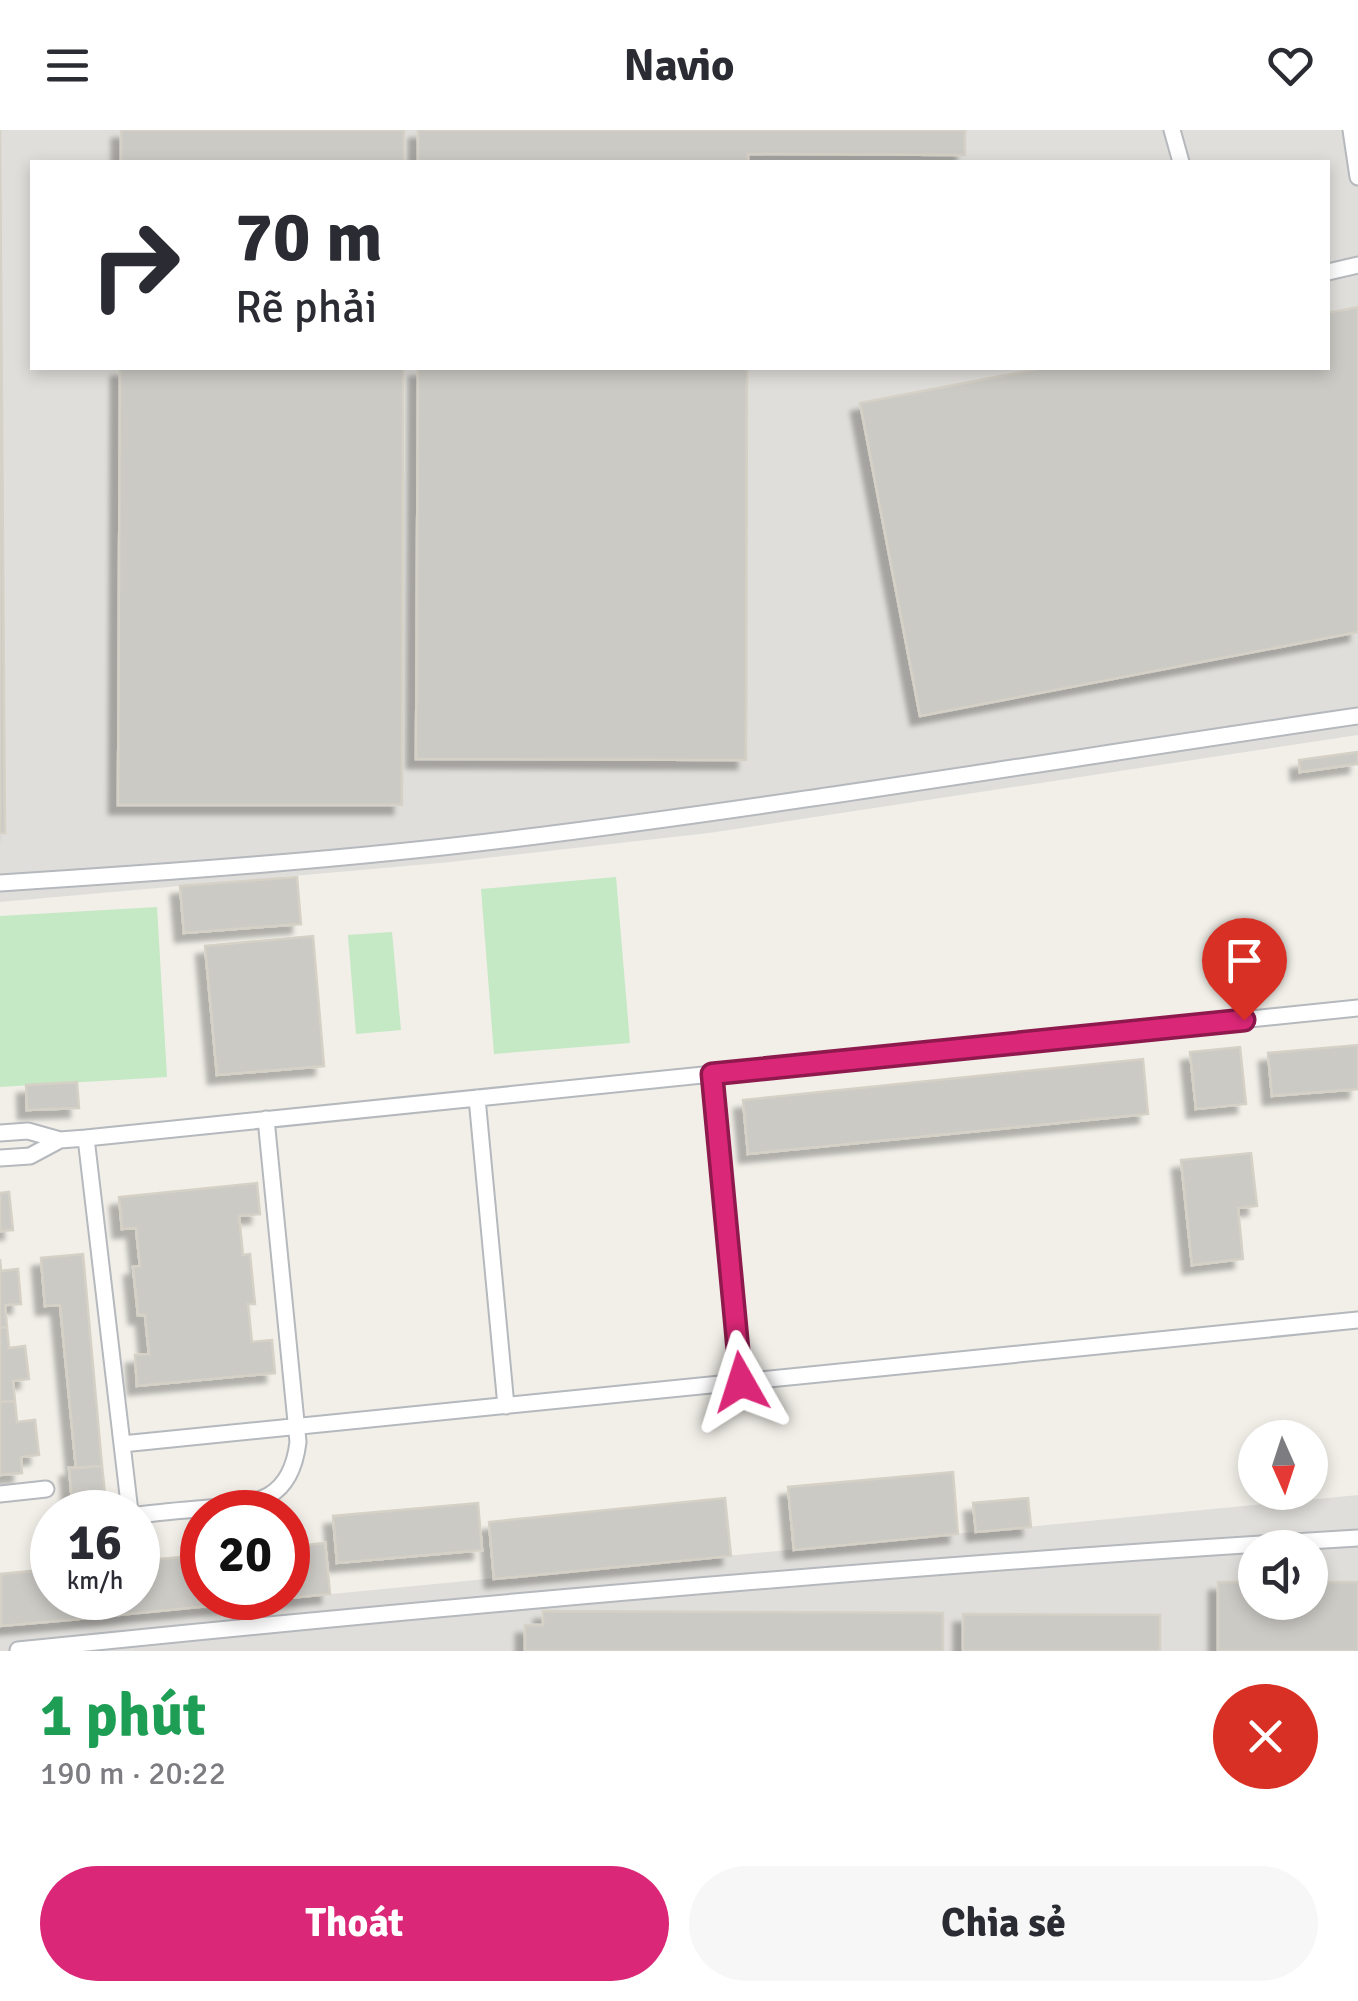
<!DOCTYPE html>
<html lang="vi">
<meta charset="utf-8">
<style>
:root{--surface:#fff;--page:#f7f7f7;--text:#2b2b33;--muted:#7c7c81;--accent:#db2777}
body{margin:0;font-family:Signika,sans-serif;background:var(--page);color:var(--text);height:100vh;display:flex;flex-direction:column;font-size:38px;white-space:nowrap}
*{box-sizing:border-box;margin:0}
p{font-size:32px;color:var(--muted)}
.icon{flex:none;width:55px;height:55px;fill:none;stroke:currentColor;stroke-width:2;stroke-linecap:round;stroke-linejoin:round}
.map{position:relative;height:1521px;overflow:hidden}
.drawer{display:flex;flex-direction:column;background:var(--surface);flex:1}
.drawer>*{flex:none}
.guide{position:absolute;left:30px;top:30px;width:1300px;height:210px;border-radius:0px;box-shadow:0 5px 15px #0003;background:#fff;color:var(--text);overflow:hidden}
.needle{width:65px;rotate:177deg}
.fabs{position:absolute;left:1238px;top:1290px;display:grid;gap:20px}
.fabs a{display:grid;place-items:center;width:90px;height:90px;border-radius:50%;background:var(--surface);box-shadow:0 5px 15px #0003;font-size:50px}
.speed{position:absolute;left:30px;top:1360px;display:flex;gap:20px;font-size:50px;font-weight:700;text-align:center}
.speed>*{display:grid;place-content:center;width:130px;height:130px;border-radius:50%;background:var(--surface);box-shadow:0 5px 15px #0003;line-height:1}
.speed small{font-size:25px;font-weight:400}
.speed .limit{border:15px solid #d22;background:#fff;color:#111}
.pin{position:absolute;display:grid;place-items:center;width:85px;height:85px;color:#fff;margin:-102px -42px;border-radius:50% 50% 50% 0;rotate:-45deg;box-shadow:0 0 10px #0007}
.pin .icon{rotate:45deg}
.me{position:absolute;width:110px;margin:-55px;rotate:354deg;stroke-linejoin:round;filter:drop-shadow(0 0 8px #0008)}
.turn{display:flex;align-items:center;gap:35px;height:210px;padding:0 40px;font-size:45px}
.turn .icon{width:130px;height:130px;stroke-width:2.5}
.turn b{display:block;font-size:70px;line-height:85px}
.round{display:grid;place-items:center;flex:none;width:105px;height:105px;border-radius:52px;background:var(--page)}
.overview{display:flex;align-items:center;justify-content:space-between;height:170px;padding:0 40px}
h1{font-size:60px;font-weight:700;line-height:75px;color:#1e9e55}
.action{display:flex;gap:20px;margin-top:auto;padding:20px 40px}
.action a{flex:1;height:115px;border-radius:60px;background:var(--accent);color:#fff;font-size:40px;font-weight:700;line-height:115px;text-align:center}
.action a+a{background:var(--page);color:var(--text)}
header{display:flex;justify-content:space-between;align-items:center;height:130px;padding:0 40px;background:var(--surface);font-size:45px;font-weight:700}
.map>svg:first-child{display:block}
.industrial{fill:#e0deda;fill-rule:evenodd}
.green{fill:#c5e8c5}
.building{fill:#cccac5;stroke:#d6d1c6;stroke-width:2.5;filter:url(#shadow)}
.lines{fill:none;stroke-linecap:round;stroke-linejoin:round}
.service-casing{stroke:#b5b8bc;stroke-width:19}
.service{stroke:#fff;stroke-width:15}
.route-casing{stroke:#8e194d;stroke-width:25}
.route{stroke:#db2777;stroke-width:18}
</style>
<header><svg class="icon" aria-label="menu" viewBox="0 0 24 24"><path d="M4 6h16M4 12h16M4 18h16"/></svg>Navio<svg class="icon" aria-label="heart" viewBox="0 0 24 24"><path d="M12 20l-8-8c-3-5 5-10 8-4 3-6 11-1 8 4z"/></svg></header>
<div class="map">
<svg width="1358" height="1521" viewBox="0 0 1358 1521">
<defs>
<filter id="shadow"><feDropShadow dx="-9" dy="9" stdDeviation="2.5" flood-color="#0004"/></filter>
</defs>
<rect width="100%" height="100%" fill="#f1efe8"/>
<path class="industrial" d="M0 0H1358V605L709 703 451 732 0 772ZM32 32H1328V238H32Z
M1358 1365V1521H0V1496ZM1255 1418H1310V1472H1255Z"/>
<path class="green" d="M616 747 630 913 494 924 481 759Z
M157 777 167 947 0 957V786Z
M392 802 401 900 356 904 348 805Z"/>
<path class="building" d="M0 0 5 703H0Z
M121 0H404V32H121Z
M418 0H965V25L748 24V32H418Z
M1358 177V502L920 586 860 273 1043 238H1328V183Z
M120 238H403L402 675H118Z
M418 238H747L746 630 416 629Z
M1358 622V634L1300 642 1299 630Z
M297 747 301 794 184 803 180 756Z
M313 806 324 936 217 945 205 816Z
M1358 915V959L1272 966 1268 923Z
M1240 917 1246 974 1196 979 1190 922Z
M1143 929 1148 984 748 1024 743 970Z
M77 952 79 978 27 980 26 955Z
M1251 1023 1257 1076 1238 1078 1243 1129 1192 1135 1181 1030Z
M257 1053 260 1084 239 1086 243 1125 250 1124 255 1174H248L252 1212 272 1210 275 1243 137 1256 135 1225 149 1224 145 1185H138L133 1137 140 1136 136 1098 122 1099 119 1067Z
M9 1062 13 1100 0 1101V1063Z
M83 1124 102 1336 76 1338 60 1175 45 1176 41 1128Z
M0 1129 1 1141 18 1139 21 1174 5 1175 7 1197 0 1198Z
M7 1197 9 1218 25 1216 29 1249 13 1251 15 1271 0 1272V1198Z
M15 1271 17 1292 35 1290 39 1325 21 1327 22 1343 0 1345V1272Z
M102 1336 107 1382H73L69 1338Z
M953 1342 958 1404 794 1420 788 1357Z
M725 1368 731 1426 494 1449 489 1392Z
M1028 1368 1031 1397 976 1402 973 1373Z
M478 1373 482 1420 337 1433 333 1386Z
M325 1413 330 1464 79 1489 77 1468H138V1431L202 1425V1468H288V1417Z
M52 1439V1468H77L79 1489 1 1496V1444Z
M1218 1452H1255V1472H1310V1452H1358V1521H1218Z
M543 1481 943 1483V1521H525V1495H543Z
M963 1484 1160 1485V1521H963Z"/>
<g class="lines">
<g class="service-casing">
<path id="service" d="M1172 0 1181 32
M1351 0 1358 47
M1328 142 1358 135
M0 753C171 742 342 730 512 709 795 674 1076 627 1358 586
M711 944 741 1252
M477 968 506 1276
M0 1003 28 1001 60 1010
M86 1008 130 1382
M0 1028 30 1026 60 1010 86 1008 1358 878
M122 1314 1358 1190
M0 1364 46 1359
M138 1385C161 1382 185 1380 209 1378 258 1374 291 1370 298 1312L266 989
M18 1520C464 1474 910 1435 1358 1408"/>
</g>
<use href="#service" class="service"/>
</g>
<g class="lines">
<g class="route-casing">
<path id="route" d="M741 1252 712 944 1244 890"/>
</g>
<use href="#route" class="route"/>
</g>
</svg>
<div class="fabs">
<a><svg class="needle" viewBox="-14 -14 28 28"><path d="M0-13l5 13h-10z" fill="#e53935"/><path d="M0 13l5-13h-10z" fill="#7c7c81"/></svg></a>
<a><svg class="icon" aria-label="sound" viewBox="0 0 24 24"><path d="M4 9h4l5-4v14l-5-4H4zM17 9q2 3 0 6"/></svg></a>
</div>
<div class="speed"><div>16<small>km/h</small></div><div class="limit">20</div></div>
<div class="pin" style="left:1244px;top:890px;background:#d93025"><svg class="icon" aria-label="arrive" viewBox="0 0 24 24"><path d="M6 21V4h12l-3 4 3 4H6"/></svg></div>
<svg class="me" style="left:741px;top:1252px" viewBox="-20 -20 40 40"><path d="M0-17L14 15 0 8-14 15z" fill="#db2777" stroke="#fff" stroke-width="4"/></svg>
<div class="guide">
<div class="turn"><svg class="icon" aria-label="right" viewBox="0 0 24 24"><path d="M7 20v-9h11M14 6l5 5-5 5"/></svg><div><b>70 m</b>Rẽ phải</div></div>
</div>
</div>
<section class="drawer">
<div class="overview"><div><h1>1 phút</h1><p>190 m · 20:22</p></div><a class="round" style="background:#d93025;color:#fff"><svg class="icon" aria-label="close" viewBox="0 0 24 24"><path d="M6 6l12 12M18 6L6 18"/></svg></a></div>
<div class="action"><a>Thoát</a><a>Chia sẻ</a></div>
</section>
